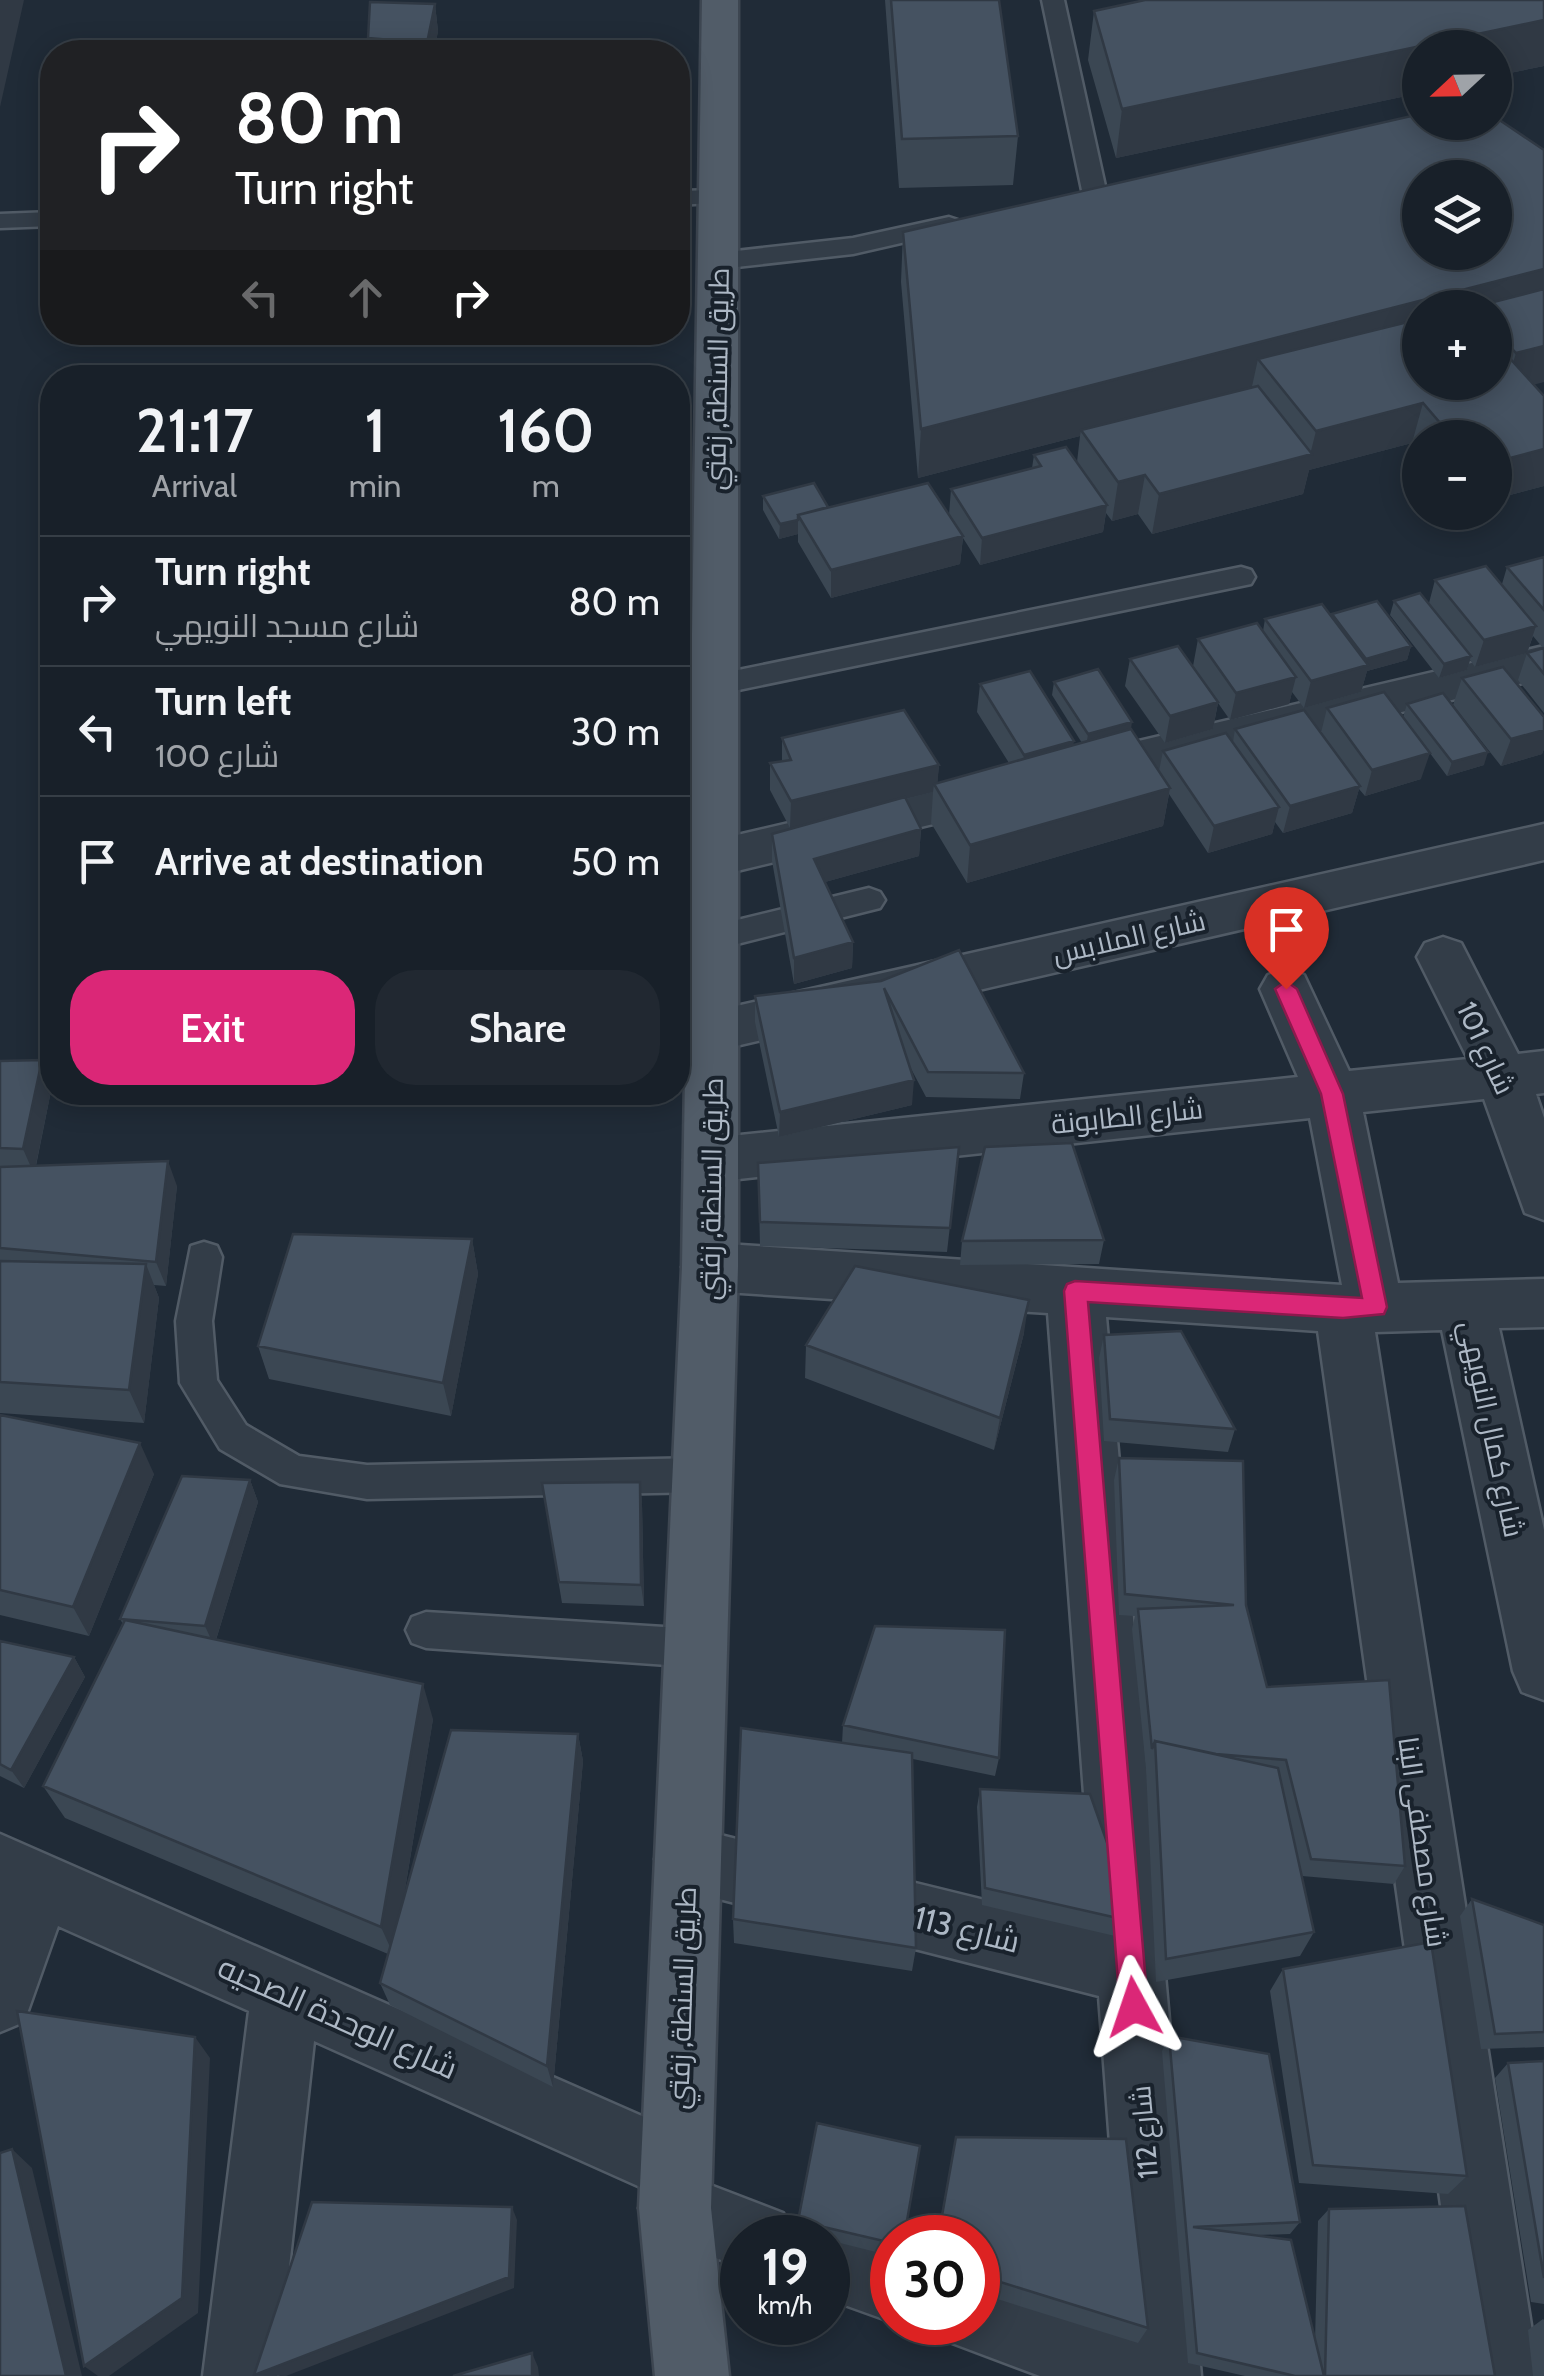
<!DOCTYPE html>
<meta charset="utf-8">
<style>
:root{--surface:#182029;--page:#212831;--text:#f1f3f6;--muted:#9fa3a8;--line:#363e46;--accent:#db2777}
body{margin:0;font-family:Cabin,Cairo,sans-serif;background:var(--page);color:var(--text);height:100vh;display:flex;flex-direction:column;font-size:38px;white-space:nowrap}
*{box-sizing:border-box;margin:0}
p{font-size:32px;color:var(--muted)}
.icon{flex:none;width:55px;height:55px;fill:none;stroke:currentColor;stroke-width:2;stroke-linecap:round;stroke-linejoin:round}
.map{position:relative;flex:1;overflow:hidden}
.details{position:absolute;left:40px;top:365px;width:650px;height:740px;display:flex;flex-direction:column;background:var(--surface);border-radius:40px;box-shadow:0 5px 25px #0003,0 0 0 2px var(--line)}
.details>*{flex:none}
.guide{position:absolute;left:40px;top:40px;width:650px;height:305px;border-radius:40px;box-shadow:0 5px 25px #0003,0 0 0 2px var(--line);background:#202124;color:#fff;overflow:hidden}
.needle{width:65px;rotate:248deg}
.fabs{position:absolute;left:1402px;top:30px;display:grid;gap:20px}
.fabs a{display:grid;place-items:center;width:110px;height:110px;border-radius:50%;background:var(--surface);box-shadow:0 5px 25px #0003,0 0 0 2px var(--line);font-size:50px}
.speed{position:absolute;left:720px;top:2215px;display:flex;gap:20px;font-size:50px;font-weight:700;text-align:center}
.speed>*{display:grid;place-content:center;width:130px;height:130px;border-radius:50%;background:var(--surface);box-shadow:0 5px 25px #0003,0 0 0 2px var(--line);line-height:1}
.speed small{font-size:25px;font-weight:400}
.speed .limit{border:15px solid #d22;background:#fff;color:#111}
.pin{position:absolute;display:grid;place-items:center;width:85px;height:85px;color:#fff;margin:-102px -42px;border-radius:50% 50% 50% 0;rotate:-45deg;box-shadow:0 0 10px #0007}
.pin .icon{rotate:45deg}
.me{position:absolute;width:110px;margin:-55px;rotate:355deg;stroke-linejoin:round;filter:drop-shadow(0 0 8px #0008)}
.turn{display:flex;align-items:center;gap:35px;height:210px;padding:0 30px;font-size:45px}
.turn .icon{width:130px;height:130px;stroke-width:2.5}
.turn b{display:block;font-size:70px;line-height:85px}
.lanes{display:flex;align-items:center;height:95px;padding:0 30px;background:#0003;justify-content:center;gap:50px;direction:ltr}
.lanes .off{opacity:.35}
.eta{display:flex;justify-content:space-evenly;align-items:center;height:170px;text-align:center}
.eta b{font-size:60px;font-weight:600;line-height:70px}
.primary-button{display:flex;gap:20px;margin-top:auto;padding:20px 30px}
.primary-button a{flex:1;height:115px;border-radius:40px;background:var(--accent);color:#fff;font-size:40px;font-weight:600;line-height:115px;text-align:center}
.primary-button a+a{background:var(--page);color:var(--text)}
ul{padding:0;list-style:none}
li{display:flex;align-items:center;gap:30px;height:130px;padding:0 30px;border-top:2px solid var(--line)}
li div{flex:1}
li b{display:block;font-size:38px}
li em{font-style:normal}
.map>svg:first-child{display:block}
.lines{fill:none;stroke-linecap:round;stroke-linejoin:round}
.service-casing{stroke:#515b66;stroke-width:5}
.minor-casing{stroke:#515b66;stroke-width:5}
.primary-casing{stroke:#3d4651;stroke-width:5}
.service{fill:#333d48;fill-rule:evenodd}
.minor{fill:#333d48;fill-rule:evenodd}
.primary{fill:#515c68;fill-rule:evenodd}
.wall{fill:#3b4753;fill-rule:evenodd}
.shaded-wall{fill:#303944}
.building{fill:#455261;stroke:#303944;stroke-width:2.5;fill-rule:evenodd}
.route{fill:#db2777;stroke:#8e194d;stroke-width:2.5}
.labels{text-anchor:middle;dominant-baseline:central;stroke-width:8;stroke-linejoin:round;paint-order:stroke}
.street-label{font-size:28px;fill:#adb8c5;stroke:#19222c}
.near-street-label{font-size:32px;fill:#adb8c5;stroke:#19222c}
</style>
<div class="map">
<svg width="1544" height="2376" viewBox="0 0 1544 2376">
<rect width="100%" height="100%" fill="#202b37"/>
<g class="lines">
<g class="service-casing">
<path id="service" d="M1042 0H1064L1107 195 1104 200 1095 202 1083 195Z
M719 190 731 197 728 202 678 205V191Z
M52 212V226L0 228V214Z
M949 217 958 220 962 225 958 230 853 254 718 269 705 261 718 253 853 238Z
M1241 567 1251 570 1255 577 1251 584 714 695 703 692 699 685 703 678 714 675Z
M714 784 725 787 729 795 725 803 678 809V787Z
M869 888 880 892 885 900 880 908 713 950 702 947 697 938 702 929 713 926Z
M204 1242 217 1246 222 1257 212 1321 217 1380 246 1425 299 1456 367 1465 702 1458 715 1463 721 1475 715 1487 702 1492 367 1499 280 1484 220 1449 180 1383 176 1321 191 1246Z
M426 1612 696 1629 710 1635 716 1648 710 1661 696 1667 426 1648 412 1643 406 1630 412 1617Z"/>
</g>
<g class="minor-casing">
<path id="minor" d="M1544 646V678L716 876 698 871 691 858 698 845 716 840Z
M1544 824V860L714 1051 695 1045 688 1031 695 1017 714 1011Z
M1443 937 1461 943 1518 1054 1544 1051V1093L1536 1094 1544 1118V1220L1525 1213 1484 1099 1363 1112 1398 1283 1544 1279V1327L1499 1328 1544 1530V1700L1522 1692 1513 1671 1442 1330 1375 1332 1539 2376H1465L1318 1331 1106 1317 1201 2376H1040L952 2343 944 2322H978V2280L1124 2332 1099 1996 688 1891 665 1882 655 1859 665 1836 688 1827 1094 1927 1048 1313 710 1291 690 1284 682 1267 690 1250 710 1243 1342 1285 1310 1118 711 1182 692 1176 684 1160 692 1144 711 1138 1298 1077 1260 989 1268 975 1286 969 1304 975 1349 1071 1468 1059 1417 957 1425 943Z
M0 1834 701 2142 711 2167 705 2183 783 2213 794 2238H742V2268L650 2233 639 2208 647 2190 314 2041 277 2376H203L249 2011 58 1926 24 2022 0 2032Z
M828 2227 892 2250V2322L828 2299V2238H802Z"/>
</g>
<g class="primary-casing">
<path id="primary" d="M702 0H738V1267L711 2208 729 2376H655L639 2208 682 1267Z"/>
</g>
<use href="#service" class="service"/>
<use href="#minor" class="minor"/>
<use href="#primary" class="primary"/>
</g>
<path class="wall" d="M885 0H999L1018 136 1013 185 899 188Z
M1544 0V66L1495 76 1420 48V93L1116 158 1088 60 1094 11Z
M435 4 438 31 434 52H370L368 38Z
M1420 114 1534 385 1544 396V486L1495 499V438H1420V452L1412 443 1309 470 1303 494 1152 534 1138 514 1112 521 1106 513 1103 532 980 565 963 538 960 564 831 598 798 542V534L779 539 763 510V496L828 507 949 515 951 489 1032 468 1034 455 1077 462 1080 436 918 478 901 282 903 232ZM1420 308H1495V382Z
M1544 557V713L1518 680 1527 653 1543 648 1533 636 1527 653 1475 667 1470 660 1467 670 1439 678 1390 615 1394 601 1429 603 1435 580 1502 584 1507 567Z
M1332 614 1411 646 1407 660 1367 671 1361 692 1304 708 1292 692 1289 704 1230 720 1218 703 1213 729 1165 743 1125 686 1130 659 1193 666 1198 639 1263 631 1265 619 1331 616Z
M1462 678 1544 717V749L1542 754 1501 766 1453 705Z
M1054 682 1131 729 1159 771 1163 751 1233 742 1235 729 1321 733 1327 708 1421 779 1365 796 1359 789 1352 813 1283 833 1275 822 1272 834 1208 853 1169 794 1163 826 967 883 931 823 933 792 906 799 921 829 919 856 825 882 853 942 852 968 794 984 772 861V834L840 815 790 828 770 790V763L782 762V738L939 765 937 784 1009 763 977 712 980 684 1074 745 1082 743 1052 695Z
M1407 704 1484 765 1447 776 1403 717Z
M881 981 1024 1073 1020 1099 926 1097 908 1063 912 1105 779 1137 755 1022V996Z
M0 1061 52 1086 36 1166 177 1186 166 1286 154 1285 159 1298 144 1423 0 1413Z
M959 1147 947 1252 760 1246 758 1163Z
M472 1239 478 1274 451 1416 269 1379 258 1346Z
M1104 1240 1099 1264 960 1265 962 1241Z
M1024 1333 994 1450 805 1378 806 1345Z
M1104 1335 1235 1429 1228 1452 1104 1441 1099 1358Z
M0 1415 154 1474 89 1636 0 1615Z
M1119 1458 1246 1605 1267 1687 1405 1866 1394 1884 1302 1876 1314 1932 1300 1956 1156 1982 1146 1768 1132 1629 1135 1616 1119 1615 1114 1480Z
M250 1480 258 1502 216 1640 433 1719 403 1902 578 1734 583 1761 553 2087 390 2005 380 1983 388 1954 65 1818 43 1786 123 1624 120 1619Z
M640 1482 642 1504 644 1606 562 1603 542 1483Z
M0 1641 74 1657 85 1677 24 1788 0 1776Z
M843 1725 999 1758 995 1776 913 1759 916 1948 912 1971 734 1943 733 1919 842 1743Z
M980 1789 1135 1922 1128 1939 982 1905 977 1807Z
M1472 1899 1544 1925V2047L1481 2049 1460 1916Z
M1283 1969 1467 2176 1448 2194 1299 2183 1270 1991Z
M1169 2036 1300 2222 1290 2234 1258 2235 1315 2341 1318 2221 1329 2209 1495 2376H1245L1188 2363 1162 2051Z
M1544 2061V2304L1531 2302 1495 2078 1508 2063Z
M956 2137 1148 2328 1138 2343 978 2293V2238H937Z
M798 2221 892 2238V2256L828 2240V2238H816L797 2233Z
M1543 2319 1544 2320V2376H1533L1528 2330Z"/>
<path class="shaded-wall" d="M0 0H24L0 107Z
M435 4 438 31 434 52H429L427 43Z
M1544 20V66L1495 76V48H1420V93L1116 158 1122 109Z
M1544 269V314L1474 307 1420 308V347L1258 359 1251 391 1081 430 1080 436 918 478 921 429Z
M1544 346V382L1504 393 1516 353Z
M1423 403 1412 443 1309 470 1303 494 1152 534 1159 494 1310 455 1316 431Z
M1544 449V486L1495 499V462Z
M1145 475 1138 514 1112 521 1118 482Z
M1107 505 1103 532 980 565 982 538Z
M798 520V534L779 539 780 524Z
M963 536 960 564 831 598V570Z
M1536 626 1527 653 1475 667 1484 640Z
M1411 646 1407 660 1367 671 1361 692 1304 708 1311 681 1364 666 1366 659Z
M1471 656 1467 670 1439 678 1444 664Z
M1296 677 1289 704 1230 720 1236 693Z
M1218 702 1213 729 1165 743 1170 716Z
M1132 722 1130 736 1086 748 1088 734Z
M1544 730V749L1542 754 1501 766 1511 739Z
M1074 741 1070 768 1020 782 1024 755Z
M1488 752 1484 765 1447 776 1452 762Z
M1430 753 1421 779 1365 796 1372 770Z
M939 765 937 789 934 784 933 792 790 828 791 801Z
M1360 786 1352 813 1283 833 1290 806Z
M1170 788 1163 826 967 883 970 845Z
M1279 807 1272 834 1208 853 1214 826Z
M921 829 919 856 814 885V859Z
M853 942 852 968 794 984V958Z
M42 1060 52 1086 34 1174 23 1149Z
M914 1080 912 1105 779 1137 780 1112Z
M168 1161 177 1186 166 1286 156 1262Z
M472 1239 478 1274 451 1416 443 1383Z
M146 1264 159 1298 144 1423 129 1390Z
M1029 1300 1024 1333 994 1450 1000 1418Z
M140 1443 154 1474 89 1636 73 1607Z
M250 1480 258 1502 214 1646 205 1626Z
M640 1482 642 1504 644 1606 641 1585Z
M74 1657 85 1677 24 1788 11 1770Z
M423 1684 433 1719 394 1956 381 1927Z
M578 1734 583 1761 553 2087 547 2066Z
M195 2037 210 2058 198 2313 109 2376H98L84 2366Z
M12 2149 32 2168 82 2376H66Z
M512 2207 517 2220 514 2288 286 2376 254 2375Z
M532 2353 538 2367 539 2376H532Z"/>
<path class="building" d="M891 0H999L1018 136 902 139Z
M1145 0H1544V20L1122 109 1094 11Z
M370 2 435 4 427 43 368 38Z
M1420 114V122H1495V117L1544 150V269L921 429 903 232ZM1420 178H1495V252H1420Z
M1544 289V346L1516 353 1495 330V308L1474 307Z
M1420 319V382H1495V342L1544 396V449L1495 462V438H1453L1423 403 1316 431 1258 359Z
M1258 386 1312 454 1159 494 1145 475 1118 482 1081 430Z
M1066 447 1107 505 982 538 951 489 1041 466 1034 455Z
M814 483 828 507 798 515V520L780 524 763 496Z
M928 483 963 536 831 570 798 515Z
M1544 557V610L1507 567Z
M1486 566 1536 626 1484 640 1435 580Z
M1420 593 1471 656 1444 664 1394 601Z
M1377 601 1411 646 1366 659 1332 614Z
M1322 604 1368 665 1311 681 1265 619Z
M1257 623 1296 677 1236 693 1198 639Z
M1178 646 1218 702 1170 716 1130 659Z
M1544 648V674L1527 653Z
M1503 667 1544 717V730L1511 739 1462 678Z
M1098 669 1132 722 1088 734 1054 682Z
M1030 671 1074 741 1024 755 980 684Z
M1384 692 1430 753 1372 770 1327 708Z
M1443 693 1488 752 1452 762 1407 704Z
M904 710 939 765 791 801 770 763 791 760 782 738Z
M1304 710 1360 786 1290 806 1235 729Z
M1131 729 1170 788 970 845 934 784Z
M1226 733 1279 807 1214 826 1163 751Z
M905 797 921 829 814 859 853 942 794 958 772 834Z
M959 950 1024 1073 928 1072 884 988 914 1080 780 1112 755 996 881 981Z
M42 1060 23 1149 0 1148V1061Z
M1072 1143 1104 1240 962 1241 985 1147Z
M959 1147 950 1228 760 1222 758 1163Z
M168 1161 156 1262 0 1248V1167Z
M293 1234 472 1239 443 1383 258 1346Z
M0 1261 146 1264 129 1390 0 1382Z
M855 1266 1029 1300 1000 1418 806 1345Z
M1181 1331 1235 1429 1110 1419 1104 1335Z
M0 1415 140 1443 73 1607 0 1590Z
M1119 1458 1243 1461 1246 1605 1267 1687 1389 1680 1405 1866 1311 1859 1286 1760 1216 1754 1155 1741 1152 1749 1138 1609 1234 1605 1125 1594Z
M182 1476 250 1480 205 1626 120 1619Z
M640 1482 641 1585 559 1582 542 1483Z
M125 1620 423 1684 381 1927 43 1786Z
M875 1626 1005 1630 999 1758 843 1725Z
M0 1641 74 1657 11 1770 0 1764Z
M741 1728 912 1753 916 1948 733 1919Z
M451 1730 578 1734 547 2066 380 1983Z
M1155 1741 1278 1768 1314 1932 1166 1959Z
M980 1789 1090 1794 1135 1922 985 1888Z
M1472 1899 1544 1925V2032L1495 2034Z
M1431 1942 1467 2176 1313 2165 1283 1969Z
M17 2011 195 2037 182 2298 84 2366Z
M1169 2036 1269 2054 1300 2222 1193 2227 1291 2240 1324 2376H1295L1197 2353Z
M1544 2061V2278L1508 2063Z
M817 2123 920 2146 904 2238H892V2243L798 2221Z
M956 2137 1126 2139 1148 2328 978 2275V2238H938Z
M12 2149 66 2376H0V2153Z
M312 2202 512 2207 509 2277 254 2375Z
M1465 2206 1495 2376H1325L1329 2209Z
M532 2353V2376H453Z"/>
<path class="route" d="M1286 981 1297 989 1343 1094 1387 1307 1384 1314 1343 1318 1088 1302 1148 2007 1144 2017 1134 2021 1124 2017 1120 2007 1064 1291 1067 1284 1075 1281 1362 1298 1321 1094 1275 989Z"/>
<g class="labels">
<g class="street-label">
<text transform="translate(717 379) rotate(-89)">طريق السنطة, زفتي</text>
<text transform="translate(1129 937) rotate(-13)">شارع الملابس</text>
<text transform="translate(1486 1048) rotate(65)">شارع 101</text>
<text transform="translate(1127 1116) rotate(-6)">شارع الطابونة</text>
<text transform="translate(711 1189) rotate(-89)">طريق السنطة, زفتي</text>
<text transform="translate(1492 1429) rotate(78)">شارع كمال النويهي</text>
<text transform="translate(1423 1842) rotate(82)">شارع مصطفى البنا</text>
<text transform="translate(682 1998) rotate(-88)">طريق السنطة, زفتي</text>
<text transform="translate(1144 2132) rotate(-95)">شارع 112</text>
</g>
<g class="near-street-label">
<text transform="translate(967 1929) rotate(14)">شارع 113</text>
<text transform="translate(338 2017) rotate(24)">شارع الوحدة الصحيه</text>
</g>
</g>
</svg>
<div class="fabs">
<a><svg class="needle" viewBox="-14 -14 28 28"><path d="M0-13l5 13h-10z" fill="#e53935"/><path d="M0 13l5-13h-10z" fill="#9fa3a8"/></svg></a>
<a><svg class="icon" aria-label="layers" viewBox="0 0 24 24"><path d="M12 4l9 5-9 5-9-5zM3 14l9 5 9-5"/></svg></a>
<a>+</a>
<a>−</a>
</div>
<div class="speed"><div>19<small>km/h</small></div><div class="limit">30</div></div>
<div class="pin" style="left:1286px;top:989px;background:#d93025"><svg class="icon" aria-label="arrive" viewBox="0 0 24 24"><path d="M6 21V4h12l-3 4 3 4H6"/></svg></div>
<svg class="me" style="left:1134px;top:2007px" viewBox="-20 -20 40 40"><path d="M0-17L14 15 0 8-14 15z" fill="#db2777" stroke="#fff" stroke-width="4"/></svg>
<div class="guide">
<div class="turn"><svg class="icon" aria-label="right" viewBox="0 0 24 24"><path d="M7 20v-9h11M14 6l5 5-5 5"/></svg><div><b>80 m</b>Turn right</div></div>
<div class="lanes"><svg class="icon off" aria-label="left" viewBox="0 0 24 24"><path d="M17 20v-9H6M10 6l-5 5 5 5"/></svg><svg class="icon off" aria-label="ahead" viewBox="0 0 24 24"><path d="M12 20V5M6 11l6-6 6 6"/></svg><svg class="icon" aria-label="right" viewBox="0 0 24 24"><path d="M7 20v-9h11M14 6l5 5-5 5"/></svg></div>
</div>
<section class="details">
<div class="eta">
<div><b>21:17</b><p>Arrival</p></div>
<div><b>1</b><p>min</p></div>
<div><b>160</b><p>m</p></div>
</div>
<ul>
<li><svg class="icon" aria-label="right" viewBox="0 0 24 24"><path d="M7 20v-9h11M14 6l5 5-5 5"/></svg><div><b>Turn right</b><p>شارع مسجد النويهي</p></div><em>80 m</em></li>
<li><svg class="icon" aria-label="left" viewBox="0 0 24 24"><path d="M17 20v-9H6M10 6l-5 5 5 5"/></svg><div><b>Turn left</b><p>شارع 100</p></div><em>30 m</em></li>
<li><svg class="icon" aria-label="arrive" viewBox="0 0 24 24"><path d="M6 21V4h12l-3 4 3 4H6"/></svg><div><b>Arrive at destination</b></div><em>50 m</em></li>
</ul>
<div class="primary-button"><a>Exit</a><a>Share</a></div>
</section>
</div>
